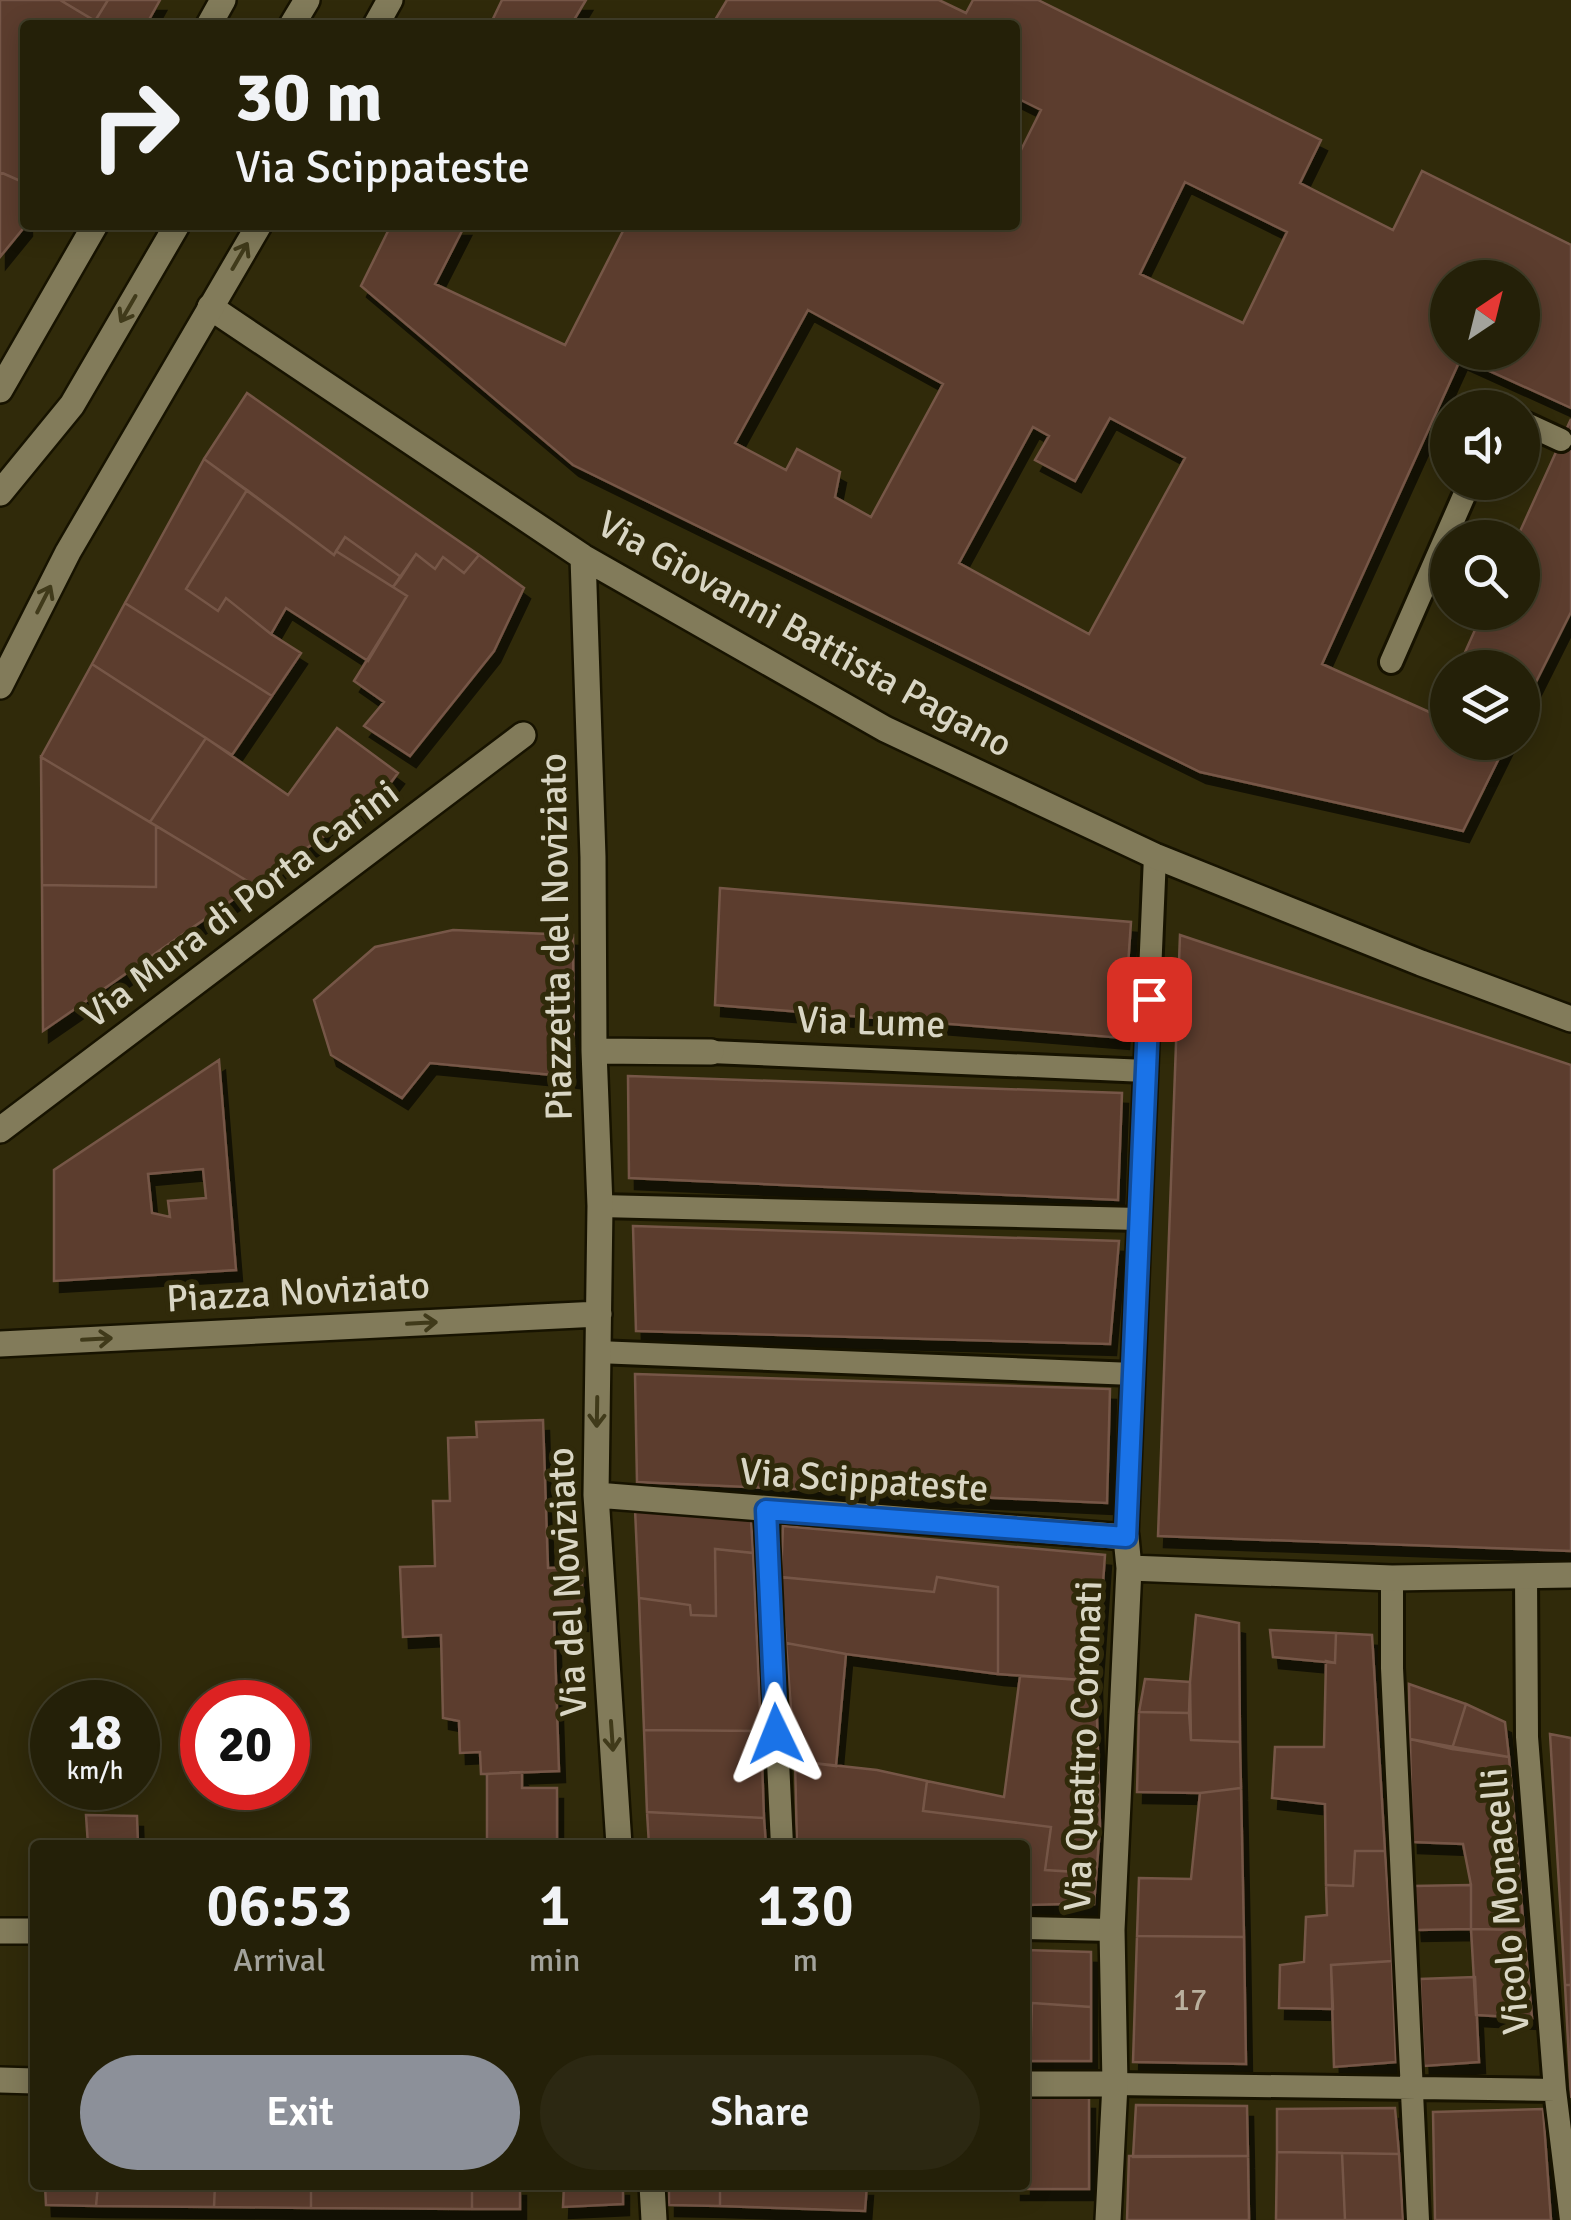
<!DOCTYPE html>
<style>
:root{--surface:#242008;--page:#2c2812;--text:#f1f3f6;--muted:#a3a39c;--line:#413e29;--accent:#8c9099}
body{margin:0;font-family:Signika,sans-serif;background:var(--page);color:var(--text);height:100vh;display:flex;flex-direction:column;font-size:38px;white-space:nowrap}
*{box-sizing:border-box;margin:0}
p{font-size:32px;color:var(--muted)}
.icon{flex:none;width:55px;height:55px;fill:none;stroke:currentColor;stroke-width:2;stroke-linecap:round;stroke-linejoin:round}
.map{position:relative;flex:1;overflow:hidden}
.side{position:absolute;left:30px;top:1840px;width:1000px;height:350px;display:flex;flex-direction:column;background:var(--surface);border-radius:10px;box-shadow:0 5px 25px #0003,0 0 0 2px var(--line)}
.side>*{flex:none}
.banner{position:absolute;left:20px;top:20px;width:1000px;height:210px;border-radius:10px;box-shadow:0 5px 25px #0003,0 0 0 2px var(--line);background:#242008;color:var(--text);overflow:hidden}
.needle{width:65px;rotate:35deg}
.buttons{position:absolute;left:1430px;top:260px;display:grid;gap:20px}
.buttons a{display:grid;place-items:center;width:110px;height:110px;border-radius:50%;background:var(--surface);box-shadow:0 5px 25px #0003,0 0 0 2px var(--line);font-size:50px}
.speed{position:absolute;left:30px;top:1680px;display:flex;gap:20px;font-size:50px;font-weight:700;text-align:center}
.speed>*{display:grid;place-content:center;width:130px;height:130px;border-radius:50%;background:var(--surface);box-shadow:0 5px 25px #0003,0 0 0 2px var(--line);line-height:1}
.speed small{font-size:25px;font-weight:400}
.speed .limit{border:15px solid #d22;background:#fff;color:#111}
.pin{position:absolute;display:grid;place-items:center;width:85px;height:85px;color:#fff;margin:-42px;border-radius:20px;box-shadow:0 5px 15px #0006}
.me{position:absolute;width:110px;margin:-55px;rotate:358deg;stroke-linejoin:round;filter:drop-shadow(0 0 8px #0008)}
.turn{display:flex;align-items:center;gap:35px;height:210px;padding:0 50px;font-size:45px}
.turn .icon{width:130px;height:130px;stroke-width:2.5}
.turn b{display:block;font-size:70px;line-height:85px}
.eta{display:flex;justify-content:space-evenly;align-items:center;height:170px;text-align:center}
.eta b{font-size:60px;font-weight:600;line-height:70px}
.button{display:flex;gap:20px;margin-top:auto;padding:20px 50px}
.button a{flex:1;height:115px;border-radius:60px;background:var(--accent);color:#fff;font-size:40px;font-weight:600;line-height:115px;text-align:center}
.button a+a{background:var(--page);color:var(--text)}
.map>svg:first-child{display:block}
.building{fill:#5b3d2e;stroke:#765747;stroke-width:2.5;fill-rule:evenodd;filter:url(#shadow)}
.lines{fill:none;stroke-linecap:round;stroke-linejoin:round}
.lane-casing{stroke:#171300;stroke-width:28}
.street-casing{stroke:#171300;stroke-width:30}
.secondary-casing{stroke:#171300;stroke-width:30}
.lane{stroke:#827b5a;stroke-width:22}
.street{stroke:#827b5a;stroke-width:25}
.secondary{stroke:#827b5a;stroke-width:25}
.oneway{stroke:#403a1a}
.route-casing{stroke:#114b97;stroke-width:25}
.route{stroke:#1a73e8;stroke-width:18}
.labels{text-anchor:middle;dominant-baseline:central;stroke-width:10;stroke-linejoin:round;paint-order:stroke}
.number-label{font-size:32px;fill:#bab09e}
.street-label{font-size:38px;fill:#d9d6c4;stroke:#302a0a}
</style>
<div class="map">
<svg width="1571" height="2220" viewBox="0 0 1571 2220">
<defs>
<filter id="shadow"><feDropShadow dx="6" dy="11" stdDeviation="0" flood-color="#0009"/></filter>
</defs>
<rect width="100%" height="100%" fill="#302a0a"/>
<path class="building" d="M0 0H60L102 25H25V183L0 172Z
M60 0H108L95 21Z
M108 0H160L146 25H102L95 21Z
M502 0H586L571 25H490Z
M727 0H939L966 13 973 0H1038L1321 140 1300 183 1393 230 1422 171 1571 245V408L1461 358 1322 664 1436 715 1448 691V742H1507L1463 831 1200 772 573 465 361 286 391 225H465L435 284 565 345 625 227 621 225H1015V162L1041 110 1015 97V25H712ZM1185 182 1287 232 1243 323 1140 274ZM1448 278H1522V352H1448ZM808 310 943 384 871 517 835 497 840 472 797 449 786 470 735 443ZM1110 418 1185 458 1089 634 959 563 1033 427 1049 436 1035 460 1075 481Z
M0 172 25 183 26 225 0 257Z
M247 393 359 472 479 555 464 573 443 557 435 569 416 554 401 577 345 537 334 555 204 459Z
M1571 419V612L1522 710V668H1458L1483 612H1522V538H1517Z
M204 459 247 490 186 589 218 611 226 598 271 634 301 653 272 696 125 603Z
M247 490 334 555 336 551 407 596 368 661 286 608 271 634 226 598 218 611 186 589Z
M345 537 401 577 393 587 336 551Z
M416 554 435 569 443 557 464 573 479 555 524 588 494 651 410 756 364 726 384 702 354 681 407 596 393 587Z
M125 603 272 696 232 755 92 664Z
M92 664 206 738 150 822 41 757Z
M337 728 398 773 380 797 254 885 150 822 206 738 288 795Z
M41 757 156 826V887L42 885Z
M156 826 254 885 43 1031 42 885 156 887Z
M720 888 1131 922 1123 1038 715 1005Z
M453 930 573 935 574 1077 430 1063 402 1098 331 1055 314 1000 375 947Z
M1180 935 1571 1065V1551L1158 1536Z
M219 1060 236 1270 54 1281V1170ZM203 1169 206 1198 168 1201 170 1217 152 1213 148 1174Z
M628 1076 1122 1093 1118 1200 629 1178Z
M633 1226 1119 1241 1110 1344 636 1331Z
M635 1374 1110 1389 1107 1503 637 1482Z
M543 1420 548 1568 582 1567V1620L554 1618 559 1771 481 1774 480 1752 460 1753 459 1721 443 1718 441 1635 403 1637 400 1567 435 1566 433 1501H450L448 1438 477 1437 476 1422Z
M635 1509 751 1520 753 1553 715 1549 716 1616 691 1615 690 1605 639 1598Z
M783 1526 1105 1555 1096 1681 998 1674V1587L937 1577 934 1592 781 1577Z
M715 1549 753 1553 761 1731 644 1730 639 1598 690 1605 691 1615 716 1616Z
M781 1577 934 1592 937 1577 998 1587V1674L846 1654 786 1643Z
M1196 1615 1239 1623 1240 1742 1191 1740 1190 1682Z
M1270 1630 1336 1633 1335 1663 1273 1657Z
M1336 1633 1372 1635 1385 1851H1355L1353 1886 1326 1885 1325 1804 1272 1798 1275 1747H1324L1326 1661 1335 1663Z
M786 1643 846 1654 836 1766 795 1761Z
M1020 1676 1096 1681 1100 1827 1094 1904H1068L1076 1872 1045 1870 1051 1827 923 1811 927 1781 1004 1797Z
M1145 1679 1190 1682 1189 1713 1139 1712Z
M1409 1684 1466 1704 1452 1749 1410 1739Z
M1466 1704 1505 1722 1509 1757 1452 1749Z
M1139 1712 1189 1713 1191 1740 1240 1742 1241 1788 1200 1793 1137 1792Z
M644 1730 761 1731 764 1818 647 1812Z
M1550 1734 1571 1738V1985H1565Z
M1410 1739 1509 1757 1524 1930 1471 1929V1885L1463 1844 1412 1842Z
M795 1761 877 1770 927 1781 923 1811 1051 1827 1045 1870 1076 1872 1068 1904 1025 1905V1845H797Z
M522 1772V1788H557V1839L487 1840V1774Z
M1241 1788 1244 1937 1137 1936 1139 1878 1191 1879 1200 1793Z
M647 1812 764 1818 766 1845H649Z
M86 1815 137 1816 138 1845H88Z
M1355 1851H1385L1392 1961 1331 1965 1333 2009 1279 2008 1280 1965 1304 1962 1306 1917 1327 1915 1326 1885 1353 1886Z
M1471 1885V1929L1416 1930 1413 1886Z
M1471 1929 1524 1930 1532 2018 1476 2015Z
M1137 1936 1244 1937 1246 2064 1133 2062Z
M1025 1950 1091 1952V2007L1032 2003 1030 2061 1025 2060Z
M1392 1961 1396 2062 1334 2067 1331 1965Z
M1475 1977 1479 2062 1424 2066 1420 1979Z
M1565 1985H1571V2098Z
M1032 2003 1091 2007V2061H1030Z
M1025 2097 1089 2098V2189H1015V2185H1025Z
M1136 2105 1247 2106 1248 2156 1133 2157Z
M1395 2108 1399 2154 1277 2152V2109Z
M1543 2109 1551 2220H1435L1433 2112Z
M1277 2152 1342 2153 1345 2220H1276Z
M1342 2153 1399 2154 1403 2220H1345Z
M1129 2156H1248L1249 2220H1127Z
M45 2185H98L96 2206 46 2205Z
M98 2185H215L214 2207 96 2206Z
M215 2185H311V2208L214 2207Z
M311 2185H472V2209L311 2208Z
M472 2185H520V2209H472Z
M564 2185H623V2204L563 2207Z
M669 2185H720V2206L669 2205Z
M720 2185H867L865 2211 720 2206Z"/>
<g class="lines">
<g class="lane-casing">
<path id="lane" d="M1522 422 1561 440
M1391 662 1470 482
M711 1052 1146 1071
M600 1206 1139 1219
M597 1352 1133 1374
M766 1510 782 1845
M1126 1537 1155 856
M1526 1576 1527 1737 1555 2090 1571 2220
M1392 1578V1668L1418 2220
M1025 1928 1112 1930
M1115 2084 1555 2090"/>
</g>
<g class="street-casing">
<path id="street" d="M210 307 583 557 885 729 1155 856 1421 963 1571 1019
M583 557 593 857 594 1051 600 1206 596 1495 619 1845
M594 1051 711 1052
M0 1130 523 735
M0 1344 599 1314
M596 1495 1126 1537 1129 1568 1112 1930 1115 2084 1108 2220
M1129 1568 1392 1578 1571 1575
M0 1931H35
M0 2080 35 2081
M1025 2084H1115
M652 2185 654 2220"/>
</g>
<g class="secondary-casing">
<path id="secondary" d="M209 25 223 0
M292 25 307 0
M376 25 390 0
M0 390 95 225
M0 493 72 405 177 225
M0 686 68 552 259 225"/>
</g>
<use href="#lane" class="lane"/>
<use href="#street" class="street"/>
<use href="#secondary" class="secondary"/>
</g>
<defs><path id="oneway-shaft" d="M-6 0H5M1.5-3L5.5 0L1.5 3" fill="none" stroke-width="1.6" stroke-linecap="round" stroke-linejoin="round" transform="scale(2.5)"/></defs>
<g class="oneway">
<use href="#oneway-shaft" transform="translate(240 256) rotate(-60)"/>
<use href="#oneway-shaft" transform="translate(128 309) rotate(120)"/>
<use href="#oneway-shaft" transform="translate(44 599) rotate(-63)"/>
<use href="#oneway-shaft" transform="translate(422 1323) rotate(-3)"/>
<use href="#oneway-shaft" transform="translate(97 1339) rotate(-3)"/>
<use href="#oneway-shaft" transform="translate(597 1412) rotate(91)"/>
<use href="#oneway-shaft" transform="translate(612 1736) rotate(86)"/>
</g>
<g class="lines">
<g class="route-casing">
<path id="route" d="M776 1734 766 1510 1126 1537 1149 999"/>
</g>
<use href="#route" class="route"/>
</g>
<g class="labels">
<g class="number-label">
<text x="1190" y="1999">17</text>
</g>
<g class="street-label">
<text transform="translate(805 634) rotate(29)">Via Giovanni Battista Pagano</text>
<text transform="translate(240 904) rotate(-37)">Via Mura di Porta Carini</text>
<text transform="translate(556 937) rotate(-91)">Piazzetta del Noviziato</text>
<text transform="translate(871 1022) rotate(2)">Via Lume</text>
<text transform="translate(298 1292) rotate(-3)">Piazza Noviziato</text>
<text transform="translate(864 1480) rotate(4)">Via Scippateste</text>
<text transform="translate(567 1582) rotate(-93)">Via del Noviziato</text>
<text transform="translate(1083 1746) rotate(-88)">Via Quattro Coronati</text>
<text transform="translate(1505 1901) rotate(-95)">Vicolo Monacelli</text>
</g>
</g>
</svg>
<div class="buttons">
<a><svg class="needle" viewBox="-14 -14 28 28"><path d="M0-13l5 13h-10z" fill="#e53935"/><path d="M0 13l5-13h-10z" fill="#a3a39c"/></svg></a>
<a><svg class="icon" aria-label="sound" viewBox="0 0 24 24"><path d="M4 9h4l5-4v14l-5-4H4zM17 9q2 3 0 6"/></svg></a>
<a><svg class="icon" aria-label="search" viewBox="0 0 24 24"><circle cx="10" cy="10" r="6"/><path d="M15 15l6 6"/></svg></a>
<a><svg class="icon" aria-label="layers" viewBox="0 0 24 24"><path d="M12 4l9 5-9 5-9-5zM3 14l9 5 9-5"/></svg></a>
</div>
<div class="speed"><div>18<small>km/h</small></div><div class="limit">20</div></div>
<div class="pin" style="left:1149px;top:999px;background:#d93025"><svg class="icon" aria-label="arrive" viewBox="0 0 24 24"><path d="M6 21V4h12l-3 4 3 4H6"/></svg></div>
<svg class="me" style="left:776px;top:1734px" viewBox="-20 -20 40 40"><path d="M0-17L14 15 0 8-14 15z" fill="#1a73e8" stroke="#fff" stroke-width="4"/></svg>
<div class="banner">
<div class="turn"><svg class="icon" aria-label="right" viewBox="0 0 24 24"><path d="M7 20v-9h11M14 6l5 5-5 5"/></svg><div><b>30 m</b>Via Scippateste</div></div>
</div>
<section class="side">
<div class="eta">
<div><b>06:53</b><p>Arrival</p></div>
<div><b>1</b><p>min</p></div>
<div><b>130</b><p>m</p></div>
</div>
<div class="button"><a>Exit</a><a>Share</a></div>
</section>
</div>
